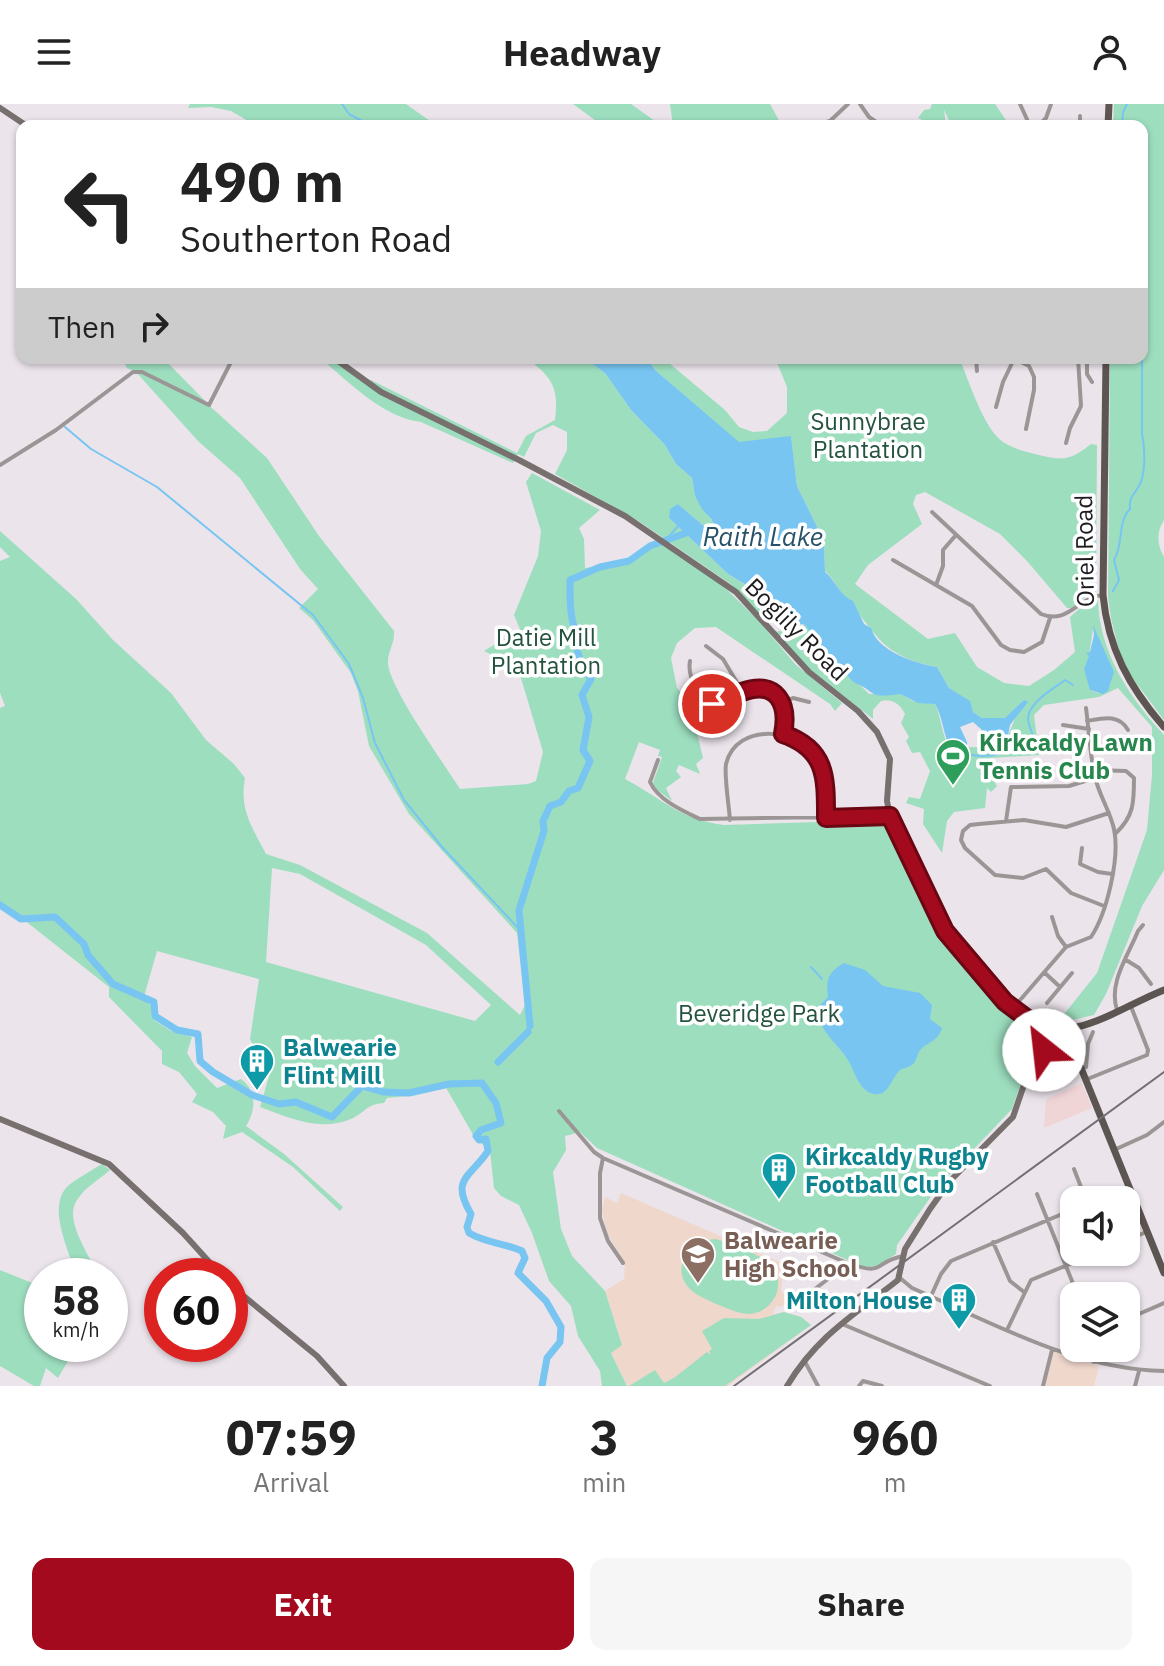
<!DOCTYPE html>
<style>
:root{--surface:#fff;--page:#f6f6f6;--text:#222;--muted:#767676;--accent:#a40a1d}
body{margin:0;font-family:"IBM Plex Sans",sans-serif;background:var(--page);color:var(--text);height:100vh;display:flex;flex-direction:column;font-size:30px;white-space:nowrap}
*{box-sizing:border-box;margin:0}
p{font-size:26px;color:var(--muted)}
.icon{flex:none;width:44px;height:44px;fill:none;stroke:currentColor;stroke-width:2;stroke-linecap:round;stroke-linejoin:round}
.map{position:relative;height:1282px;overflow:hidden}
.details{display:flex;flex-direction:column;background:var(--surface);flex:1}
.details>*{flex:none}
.guide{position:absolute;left:16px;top:16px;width:1132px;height:244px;border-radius:16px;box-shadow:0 2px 6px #0004;background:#fff;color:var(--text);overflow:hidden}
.controls{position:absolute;left:1060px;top:1082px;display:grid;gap:16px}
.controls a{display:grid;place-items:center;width:80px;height:80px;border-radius:16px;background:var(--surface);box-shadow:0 2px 6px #0004;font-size:40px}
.speed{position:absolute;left:24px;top:1154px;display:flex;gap:16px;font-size:40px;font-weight:700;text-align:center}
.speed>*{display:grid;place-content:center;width:104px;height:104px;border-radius:50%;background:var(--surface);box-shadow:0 2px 6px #0004;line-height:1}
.speed small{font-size:20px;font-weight:400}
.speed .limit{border:12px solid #d22;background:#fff;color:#111}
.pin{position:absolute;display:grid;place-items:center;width:68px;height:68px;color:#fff;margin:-34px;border:4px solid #fff;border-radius:50%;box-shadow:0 2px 8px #0007}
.me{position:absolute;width:88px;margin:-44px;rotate:331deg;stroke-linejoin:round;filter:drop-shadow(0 0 6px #0008)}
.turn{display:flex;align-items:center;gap:28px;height:168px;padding:0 32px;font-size:36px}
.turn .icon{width:104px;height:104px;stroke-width:2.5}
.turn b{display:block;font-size:56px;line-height:68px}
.then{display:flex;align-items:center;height:76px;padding:0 32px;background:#0003;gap:16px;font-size:30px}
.eta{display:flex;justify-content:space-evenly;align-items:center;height:136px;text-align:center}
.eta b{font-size:48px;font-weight:700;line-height:56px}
.action{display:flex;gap:16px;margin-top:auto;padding:16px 32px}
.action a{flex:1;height:92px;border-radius:16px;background:var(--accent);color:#fff;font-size:32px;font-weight:700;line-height:92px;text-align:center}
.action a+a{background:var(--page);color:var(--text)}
header{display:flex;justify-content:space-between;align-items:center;height:104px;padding:0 32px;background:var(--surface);font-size:36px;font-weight:700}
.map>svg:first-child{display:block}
.commercial{fill:#f0d5d7}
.education{fill:#efd7cc}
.green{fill:#9ddebf;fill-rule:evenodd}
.water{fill:#78c5f2}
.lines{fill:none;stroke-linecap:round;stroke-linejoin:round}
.stream{stroke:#78c5f2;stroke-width:2}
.river{stroke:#78c5f2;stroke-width:7}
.minor{stroke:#9b9695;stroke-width:4}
.secondary{stroke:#77706e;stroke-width:6}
.primary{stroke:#5d5552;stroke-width:7}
.rail{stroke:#726e72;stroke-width:2}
.route-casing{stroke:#6b0613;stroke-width:20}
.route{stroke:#a40a1d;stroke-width:14}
.labels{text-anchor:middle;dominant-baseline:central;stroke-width:7;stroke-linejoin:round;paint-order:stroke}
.park-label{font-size:24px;fill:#24533f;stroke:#fff}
.street-label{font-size:24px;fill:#1d1b1d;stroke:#fff}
.leisure-label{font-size:24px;font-weight:bold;fill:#27864d;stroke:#fff;text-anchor:start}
.culture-label{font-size:24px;font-weight:bold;fill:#0d838f;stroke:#fff;text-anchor:start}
.education-label{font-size:24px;font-weight:bold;fill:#785e54;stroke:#fff;text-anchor:start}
.water-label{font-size:26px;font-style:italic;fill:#28526a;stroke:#fff}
</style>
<header><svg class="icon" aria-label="menu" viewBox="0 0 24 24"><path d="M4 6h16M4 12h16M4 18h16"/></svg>Headway<svg class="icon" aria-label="person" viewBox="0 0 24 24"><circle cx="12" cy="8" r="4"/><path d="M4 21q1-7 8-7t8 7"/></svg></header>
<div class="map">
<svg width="1164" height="1282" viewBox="0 0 1164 1282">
<rect width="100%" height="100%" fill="#ebe4eb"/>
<path class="commercial" d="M1082 979 1092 1004 1044 1024 1046 995Z"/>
<path class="education" d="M621 1089 796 1165 789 1174 783 1173 781 1187 791 1195 781 1203 776 1202 773 1210 784 1208 801 1213 811 1221 728 1282H627L611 1248 622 1240 605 1187 624 1175 625 1159 607 1129 602 1106 605 1093 617 1099Z
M1054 1247 1099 1262 1094 1282H1045Z"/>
<path class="green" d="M190 0H406L437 22H257L231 7 211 3 188 4Z
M573 0H631L662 22H603Z
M670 0H770L782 22H673Z
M932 0H995L1010 22H952L944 6 946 22H936L918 14 924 6 930 5Z
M1114 0H1164V416C1156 428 1157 441 1164 453V616L1131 572 1119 547 1111 514 1108 493 1110 254H1142V22H1113Z
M122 254H163L212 304 267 354 319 432 394 527C395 539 388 547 388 558 387 581 445 661 460 685L528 680 536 677 543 648 518 564 484 547 520 525 514 511 538 452 541 427 526 378 532 369 600 406 579 424 584 435 585 464 634 457 650 443 661 439 720 479 758 516 795 560 842 599 835 607 830 600 716 523 695 524 677 539 671 554 677 584 685 593 693 612 703 654 696 660 700 670 679 661 676 667 681 673 666 684 672 697 656 685 653 679 662 653 658 652 660 646 639 638 625 675C663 695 678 715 724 721L881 716 889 721 898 737 942 828 1008 905 1026 918 1031 951 1012 1005 937 1084 897 1141 896 1150 876 1163 861 1162 597 1044 580 1028 565 1032 566 1046 553 1068 561 1125 572 1152 605 1187 622 1241 611 1249 627 1282H602L600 1267 578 1232 571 1202 549 1177 532 1129 519 1101 501 1092 494 1084 490 1047 475 1034 445 982 408 992 387 994 384 999C366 1000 366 1008 351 1015 319 1028 290 1014 260 1003L269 972 250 935 259 875 157 847 143 896 151 901 154 916 171 927 192 933 187 949 195 962 217 984 241 975C257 987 256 1006 246 1022L284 1050 343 1103 340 1107 293 1063 242 1028 223 1035 226 1022 213 1008 192 998 197 990 179 968 162 960V947L109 893V883L0 797V604L5 602 0 589V457L10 453 0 443V427L76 495 113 536 171 589 206 636 234 660 245 674C239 705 252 723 266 750L300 761 427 829 520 911 525 901 517 829 409 710 369 642 358 587 351 569 313 516 299 504 318 485 300 465 240 374 198 337 136 268 127 264ZM272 764 300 770 426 841 491 901 475 917 266 858Z
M320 254H332L367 281 371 276 517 349 526 332 555 316C558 291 556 277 535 261L534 254H584L605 269 631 306 665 341 676 360 692 374 695 392 712 417 713 422 705 423 678 400 669 414 728 470 756 487 758 501 772 517 768 520 732 481 640 418 555 370 567 346V328L553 321 536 329 524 353 518 350 513 359 421 318C383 314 348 277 320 254Z
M647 254H663L725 306 739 323 753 328 767 327 787 309V283L775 254H959C969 276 983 324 1003 338 1014 345 1026 348 1039 351 1064 357 1071 356 1091 340L1097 341 1096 488 1090 489 1072 504H1067L1027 457 1000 430 925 388 916 391 913 400 922 420 868 461 855 480 928 535 955 529 977 563 1004 579 1029 582 1054 566 1075 548 1070 513 1093 493 1098 495C1099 548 1129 593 1164 631V766L1142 802 1106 890 1094 911 1063 918 1064 912 1051 909 1052 906 1065 909 1097 869 1147 726 1152 671V623L1118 584 1099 593 1044 601 1034 611 1039 651 990 654V659L1003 673 994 677 997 682 991 688 987 684 985 704 954 708 947 717 942 749 923 720 924 705 906 699 909 693 920 695 930 667 920 648 912 649 906 637 909 633 901 619 905 610C901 601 892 594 881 597L873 606V615L807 563 775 528 805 521 821 543 853 578 858 579 869 590H900L913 597 935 600C941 610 943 644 955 648 959 649 964 648 968 649V643L1001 644C1011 629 1014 613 1024 596L1006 614H982L973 608 949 584 937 563C880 552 878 530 844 492 837 484 834 475 825 467L824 437 797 382 791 333 739 339 655 266ZM1093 525 1111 575 1110 581 1098 589 1090 586 1089 552Z
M102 1060 110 1066C100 1075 84 1084 77 1096 63 1116 90 1151 98 1172H76C70 1147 45 1102 69 1081 79 1073 91 1067 102 1060Z
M715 1135C728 1138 762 1151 771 1161 788 1180 773 1209 749 1210 739 1211 700 1194 692 1187 668 1166 689 1137 715 1135Z
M0 1166 42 1183V1240H78L58 1274 46 1264 40 1282H34L0 1262Z
M784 1208 801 1213 811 1221 725 1282H629L655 1266 664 1279 674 1274 707 1248 711 1251 709 1247 712 1245 702 1227 724 1214 759 1215Z"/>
<path class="water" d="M584 254H647L655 266 739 338 791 332 797 382 824 437 825 468C836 477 839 491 853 497L864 520 871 524C878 548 915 559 937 563L949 584 970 597 973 608 982 614H1005L1024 596 1028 598 1010 621 1006 642 1001 644 979 643 982 626 973 618 960 623 967 638 968 650 951 646C943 631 943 613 935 600L918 599 900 590C865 595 879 588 853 578L821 543 805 521 801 520 795 524 788 519 768 494 728 470 669 414 670 405 678 400 705 423 713 421 712 416 702 405 695 392 692 374 676 360 665 341 631 306 605 269Z
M1093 521 1114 568 1108 587 1103 590 1090 586 1084 565 1089 552 1086 549 1090 548 1094 531Z
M844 859 865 866 883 882 920 889 932 901 930 915 942 924C938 937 930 937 921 945 917 949 917 957 912 961 908 964 903 964 900 966 891 974 889 993 874 990 859 987 855 968 848 956 837 938 817 927 818 903L828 893C826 876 827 869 844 859Z"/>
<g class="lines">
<path class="stream" d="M342 0 349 10 371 22
M1122 22 1123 8 1127 0
M1142 58V84
M65 323 91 345 157 383 313 511 349 560 363 594 375 639 404 696 442 743 521 827
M666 436 678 422
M1113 487 1119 476 1114 456C1124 440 1117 418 1130 405 1129 393 1133 392 1139 382 1146 370 1145 344 1142 330V245
M968 650C991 656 1012 647 1031 636L1034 634C1032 628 1028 621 1028 614 1029 598 1053 585 1065 576L1073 581
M811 863 822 875"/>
<path class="river" d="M0 801 21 815 55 813 84 840 88 851 113 880 154 898 155 912 177 926 198 930 200 957 213 968 252 991 279 1000 296 998 332 1013 362 982 383 988 409 989 449 980 482 979 496 999 501 1019 481 1026 476 1032 479 1036 486 1035 488 1047C470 1074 450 1074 471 1110L467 1123 469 1129C486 1139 504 1139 522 1147L525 1154 518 1169 546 1197 561 1223 560 1238 547 1254 542 1282
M530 922 519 806 544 727 543 717 550 702 561 698 569 687 578 684 590 657 583 646 589 613 582 591 591 575 583 564 576 543 580 536C569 519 570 495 570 476L600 463 629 457 650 442 686 429
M498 958 528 928"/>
<path class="minor" d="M860 0 869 13 882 22
M1020 0 1030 22
M1080 12V22
M813 22 830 17 848 0
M1038 22 1046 14 1051 0
M976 254 977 267
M1013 254 1029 262 1034 273V286L1026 325
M1087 254V270L1092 278
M996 303 1003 278 1014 255
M1066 339 1070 324 1081 302 1078 254
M0 361 56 326 133 268H142L209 301 233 254
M932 408 1041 510C1068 521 1078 493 1103 491
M893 456 972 502 1001 541 1010 546 1024 548 1042 538 1050 514
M936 481 943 462V446L956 431
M706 542 723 555 742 587
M690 557C688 569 692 576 698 586 703 593 708 601 717 600 724 599 732 592 739 589 775 575 789 597 783 630
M783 599 793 594 809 598
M1087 617C1104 614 1119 610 1128 626
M1063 621 1089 625
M658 656 650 678C658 696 683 707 700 715L890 712
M1094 666 1126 667 1134 674C1134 698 1134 712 1116 729
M730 716C729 702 724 672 726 660 736 617 803 623 820 659 829 675 826 696 826 714
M1006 717 1011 683 1069 682 1095 674
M1082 744 1080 760 1098 768 1112 770
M1104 802 1071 789 1046 765 1023 774 995 771 965 744 961 736 963 727 970 721 979 720 1024 716 1066 723 1109 709
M1052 813 1058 832 1066 843
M1126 856 1139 864 1151 880
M1045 869 1060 883
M1047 899 1072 869
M1014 903 1066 843 1091 833C1107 809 1120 754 1114 725 1110 707 1099 691 1095 673 1090 651 1089 627 1086 604
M1117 906C1108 879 1128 852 1138 827L1143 821
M1081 964 1086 963 1088 940 1093 928
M1085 976 1147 951 1148 946 1130 900
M559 1007 594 1048 603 1054 845 1158C888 1174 872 1157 904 1152
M1114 1046 1147 1031 1164 1018
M603 1054 600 1069V1114L608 1137 623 1159
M1074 1065 1086 1096
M1037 1090 1078 1192
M1096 1096 1129 1083
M1126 1137 1146 1128
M993 1138 1010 1177 1024 1188
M900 1174 912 1184C993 1219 1073 1265 1164 1267
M931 1192 941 1170 951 1157 1074 1105
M794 1201 841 1165 845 1158
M1134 1218 1132 1213 1164 1199
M842 1220 990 1282
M1007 1226 1031 1176 1099 1148
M1093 1244 1094 1258
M804 1256 818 1282
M859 1282 863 1277 882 1282
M1043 1282 1052 1246
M1135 1282 1139 1267"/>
<path class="secondary" d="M0 4 27 22
M334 254 381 288 519 356 625 412 736 488 809 568 858 607 877 628 890 655 887 697 890 712 945 827 1005 898 1045 928
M0 1015 109 1060 183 1129 222 1172
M230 1181 317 1252 344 1282
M787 1282C817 1232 854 1211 898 1176L905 1145 930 1105 950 1077 1013 1013 1028 969 1047 948"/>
<path class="primary" d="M1108 22 1109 0
M1106 254 1103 491C1108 544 1129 583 1164 623
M1063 946 1076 957 1081 964 1164 1169
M1063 946 1053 950 1044 946 1041 937C1045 919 1063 926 1077 923 1107 916 1136 897 1164 886
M1063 946 1075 923"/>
<path class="rail" d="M734 1282 1164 968"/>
</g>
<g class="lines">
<g class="route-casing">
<path id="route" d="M712 600C724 600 731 592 742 588 777 575 789 600 783 630 827 645 826 674 826 714L890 712 945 827 1005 898 1045 928 1041 937 1044 946"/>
</g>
<use href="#route" class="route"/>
</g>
<defs>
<g id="stadium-pin" transform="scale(1.8)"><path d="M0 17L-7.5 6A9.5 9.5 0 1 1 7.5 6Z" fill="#2e9e5b" stroke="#fff"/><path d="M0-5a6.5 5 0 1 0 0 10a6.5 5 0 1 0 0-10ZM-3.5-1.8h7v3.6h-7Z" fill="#fff"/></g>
<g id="building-pin" transform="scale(1.8)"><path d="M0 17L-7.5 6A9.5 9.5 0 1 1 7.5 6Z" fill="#0f9aa8" stroke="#fff"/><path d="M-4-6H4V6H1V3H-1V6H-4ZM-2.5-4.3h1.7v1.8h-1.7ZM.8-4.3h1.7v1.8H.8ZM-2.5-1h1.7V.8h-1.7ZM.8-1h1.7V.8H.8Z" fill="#fff"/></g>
<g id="school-pin" transform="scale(1.8)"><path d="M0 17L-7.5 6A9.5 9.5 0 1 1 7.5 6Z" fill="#8d6e63" stroke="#fff"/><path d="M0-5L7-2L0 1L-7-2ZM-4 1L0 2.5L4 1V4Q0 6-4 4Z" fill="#fff"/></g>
</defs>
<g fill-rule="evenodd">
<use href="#stadium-pin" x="953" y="652"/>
<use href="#building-pin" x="257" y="957"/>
<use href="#building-pin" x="779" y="1066"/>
<use href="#school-pin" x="698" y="1150"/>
<use href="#building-pin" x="959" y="1196"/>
</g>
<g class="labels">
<g class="park-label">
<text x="868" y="317">Sunnybrae<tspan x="868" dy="28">Plantation</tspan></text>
<text x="546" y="533">Datie Mill<tspan x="546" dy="28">Plantation</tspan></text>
<text x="759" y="909">Beveridge Park</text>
</g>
<g class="street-label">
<text transform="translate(1084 447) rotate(-91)">Oriel Road</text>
<text transform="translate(797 525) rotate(45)">Boglily Road</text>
</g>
<g class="leisure-label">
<text x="979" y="638">Kirkcaldy Lawn<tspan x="979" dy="28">Tennis Club</tspan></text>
</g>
<g class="culture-label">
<text x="283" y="943">Balwearie<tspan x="283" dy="28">Flint Mill</tspan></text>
<text x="805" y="1052">Kirkcaldy Rugby<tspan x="805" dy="28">Football Club</tspan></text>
<text x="933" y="1196" text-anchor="end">Milton House</text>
</g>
<g class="education-label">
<text x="724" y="1136">Balwearie<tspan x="724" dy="28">High School</tspan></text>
</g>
<g class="water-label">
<text x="763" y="432">Raith Lake</text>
</g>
</g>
</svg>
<div class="controls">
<a><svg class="icon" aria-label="sound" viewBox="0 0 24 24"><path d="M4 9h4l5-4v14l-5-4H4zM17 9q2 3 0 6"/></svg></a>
<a><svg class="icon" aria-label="layers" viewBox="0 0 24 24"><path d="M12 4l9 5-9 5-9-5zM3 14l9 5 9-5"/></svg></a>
</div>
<div class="speed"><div>58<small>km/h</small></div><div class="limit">60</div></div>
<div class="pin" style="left:712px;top:600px;background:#d93025"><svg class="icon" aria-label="arrive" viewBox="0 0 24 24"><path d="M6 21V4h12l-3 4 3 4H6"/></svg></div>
<svg class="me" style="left:1044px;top:946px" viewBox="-20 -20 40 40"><circle r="19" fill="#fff"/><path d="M0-13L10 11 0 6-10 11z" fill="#a40a1d"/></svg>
<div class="guide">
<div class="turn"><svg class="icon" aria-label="left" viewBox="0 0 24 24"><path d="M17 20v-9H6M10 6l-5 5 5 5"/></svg><div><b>490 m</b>Southerton Road</div></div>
<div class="then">Then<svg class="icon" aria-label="right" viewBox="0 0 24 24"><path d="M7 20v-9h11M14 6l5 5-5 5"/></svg></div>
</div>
</div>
<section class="details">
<div class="eta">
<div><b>07:59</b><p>Arrival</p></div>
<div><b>3</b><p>min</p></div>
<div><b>960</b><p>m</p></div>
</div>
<div class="action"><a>Exit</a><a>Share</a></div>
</section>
